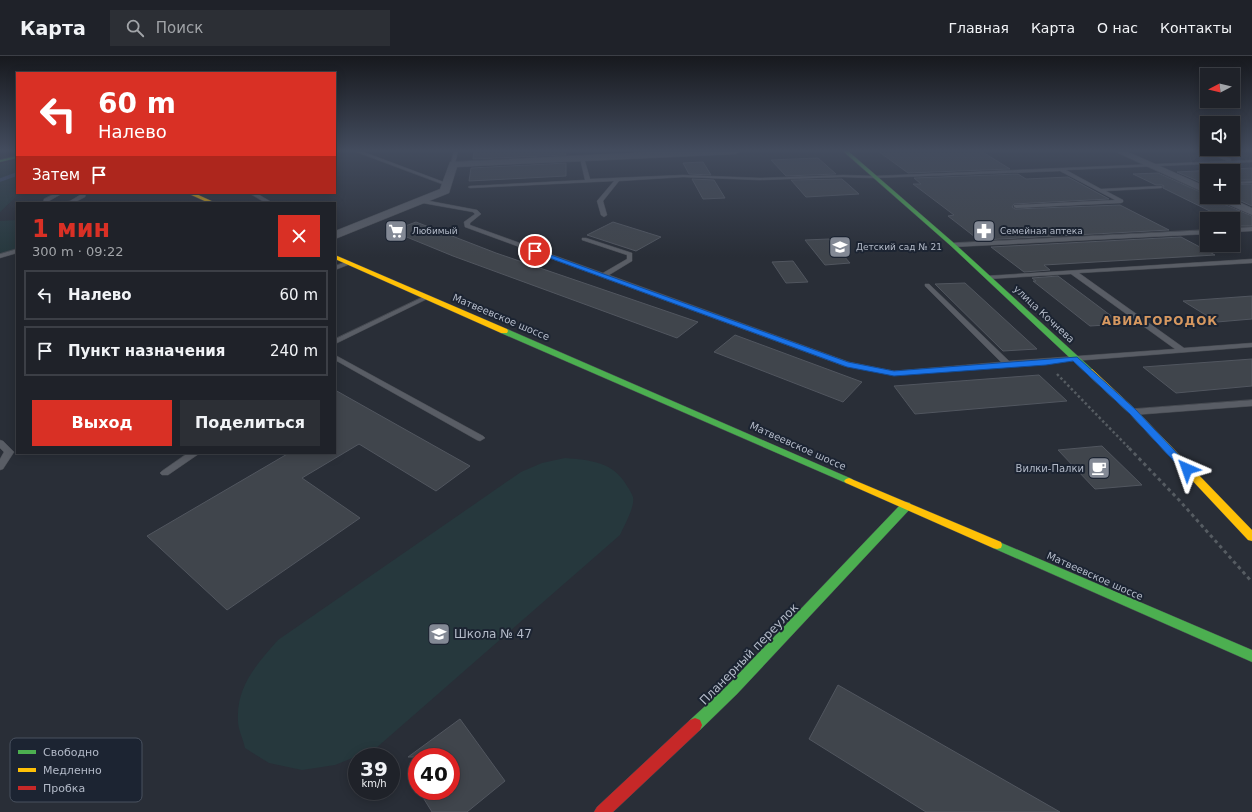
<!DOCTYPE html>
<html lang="ru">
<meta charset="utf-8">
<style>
:root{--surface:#1f2229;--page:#2c2f35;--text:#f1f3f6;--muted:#a1a4a8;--line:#3c3f46;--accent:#d93025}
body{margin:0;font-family:"DejaVu Sans",sans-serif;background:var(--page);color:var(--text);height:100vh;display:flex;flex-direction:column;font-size:15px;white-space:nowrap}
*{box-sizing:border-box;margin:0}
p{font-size:13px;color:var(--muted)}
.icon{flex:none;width:22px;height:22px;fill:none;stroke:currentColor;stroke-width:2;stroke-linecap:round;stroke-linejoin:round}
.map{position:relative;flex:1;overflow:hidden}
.side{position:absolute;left:16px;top:146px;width:320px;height:252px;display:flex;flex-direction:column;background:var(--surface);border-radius:0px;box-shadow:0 2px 10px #0003,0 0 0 1px var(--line)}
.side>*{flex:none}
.guide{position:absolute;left:16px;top:16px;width:320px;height:122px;border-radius:0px;box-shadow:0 2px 10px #0003,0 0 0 1px var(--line);background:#d93025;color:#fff;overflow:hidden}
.needle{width:26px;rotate:263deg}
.buttons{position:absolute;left:1200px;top:12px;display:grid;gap:8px}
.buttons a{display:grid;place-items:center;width:40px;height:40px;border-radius:0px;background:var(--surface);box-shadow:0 2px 10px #0003,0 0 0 1px var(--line);font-size:20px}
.speed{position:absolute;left:348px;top:692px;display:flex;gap:8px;font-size:20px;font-weight:700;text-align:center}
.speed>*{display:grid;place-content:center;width:52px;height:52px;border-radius:50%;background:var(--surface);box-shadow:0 2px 10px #0003,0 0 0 1px var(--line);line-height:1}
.speed small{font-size:10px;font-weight:400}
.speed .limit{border:6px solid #d22;background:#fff;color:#111}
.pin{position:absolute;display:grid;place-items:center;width:34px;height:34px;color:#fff;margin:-17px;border:2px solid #fff;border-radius:50%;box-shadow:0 1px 4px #0007}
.me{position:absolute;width:44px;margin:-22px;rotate:317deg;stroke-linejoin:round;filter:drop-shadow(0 0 3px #0008)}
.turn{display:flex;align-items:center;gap:14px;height:84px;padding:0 16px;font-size:18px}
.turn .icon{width:52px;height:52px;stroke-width:2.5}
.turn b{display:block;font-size:28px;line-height:34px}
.then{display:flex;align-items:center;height:38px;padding:0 16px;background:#0003;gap:8px;font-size:15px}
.round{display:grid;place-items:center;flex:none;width:42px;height:42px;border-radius:0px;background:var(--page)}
.headline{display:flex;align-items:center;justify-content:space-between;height:68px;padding:0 16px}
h1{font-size:24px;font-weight:600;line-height:30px;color:var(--accent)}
.primary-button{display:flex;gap:8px;margin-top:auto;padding:8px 16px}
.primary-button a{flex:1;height:46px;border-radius:0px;background:var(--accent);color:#fff;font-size:16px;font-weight:600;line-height:46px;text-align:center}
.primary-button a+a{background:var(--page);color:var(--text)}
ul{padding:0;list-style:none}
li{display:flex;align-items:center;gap:12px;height:50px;margin:0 8px 6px;padding:0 8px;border:2px solid var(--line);border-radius:0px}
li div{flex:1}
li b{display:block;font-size:15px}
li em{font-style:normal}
header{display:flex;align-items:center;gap:24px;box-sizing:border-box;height:56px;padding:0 20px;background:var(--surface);border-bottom:1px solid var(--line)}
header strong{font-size:19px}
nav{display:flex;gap:22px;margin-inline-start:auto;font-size:14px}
.search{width:280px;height:36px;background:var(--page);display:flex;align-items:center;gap:10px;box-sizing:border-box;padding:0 14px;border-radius:0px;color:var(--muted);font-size:15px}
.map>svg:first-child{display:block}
.green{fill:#26383d}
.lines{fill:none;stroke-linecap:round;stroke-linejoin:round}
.stream{stroke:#374763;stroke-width:3.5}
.building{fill:#40454c;stroke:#51565f}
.lane-casing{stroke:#454950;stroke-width:1}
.street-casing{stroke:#454950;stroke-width:1}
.fast-casing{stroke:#454950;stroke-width:1}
.slow-casing{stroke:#454950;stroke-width:1}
.jam-casing{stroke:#454950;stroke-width:1}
.path-far1{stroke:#565c62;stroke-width:2.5;stroke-dasharray:2.5 2.5;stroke-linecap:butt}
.path{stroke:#565c62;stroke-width:3;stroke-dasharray:3.5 3.5;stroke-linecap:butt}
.lane{fill:#595d65;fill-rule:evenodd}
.street{fill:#595d65;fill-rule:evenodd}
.fast{fill:#4caf50;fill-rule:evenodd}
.slow{fill:#ffc107;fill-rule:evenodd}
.jam{fill:#c62828;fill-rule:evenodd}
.route{fill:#1a73e8;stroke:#114b97}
.labels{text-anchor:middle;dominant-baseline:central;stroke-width:4;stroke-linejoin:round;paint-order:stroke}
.far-poi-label{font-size:9px;fill:#b3bac8;stroke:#1c2432;text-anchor:start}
.street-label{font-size:10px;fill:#b3bac8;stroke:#1c2432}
.poi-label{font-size:10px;fill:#b3bac8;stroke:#1c2432;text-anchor:end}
.far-district-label{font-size:12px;font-weight:bold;letter-spacing:1px;fill:#d69860;stroke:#1c2432}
.near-poi-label{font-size:12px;fill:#b3bac8;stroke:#1c2432;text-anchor:start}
.near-street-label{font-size:12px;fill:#b3bac8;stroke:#1c2432}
.key{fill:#1c2432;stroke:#49515f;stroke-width:1}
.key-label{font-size:11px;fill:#b3bac8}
</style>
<header>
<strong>Карта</strong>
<div class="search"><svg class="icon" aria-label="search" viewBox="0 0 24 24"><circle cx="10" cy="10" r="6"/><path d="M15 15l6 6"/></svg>Поиск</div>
<nav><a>Главная</a><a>Карта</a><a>О нас</a><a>Контакты</a></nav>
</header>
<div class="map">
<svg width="1252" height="756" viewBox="0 0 1252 756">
<rect width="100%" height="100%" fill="#292e37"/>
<path class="green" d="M17 104V137H20L0 156V108Z
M17 164V194L0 199V165Z
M565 402C590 404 614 406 627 430 629 433 632 438 633 441 635 451 624 470 620 479L375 693 335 709 302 714 269 707 245 692C243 683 238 673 238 665 236 630 257 608 278 584L521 416 542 407Z"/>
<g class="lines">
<path class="stream" d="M0 124 17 118"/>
</g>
<path class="building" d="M474 95H565L566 99 473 103Z
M878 95H981L1010 113 908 117Z
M818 102 836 118 786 120 771 104Z
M703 106 711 119 689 118 683 107Z
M566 107V120L469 125 471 112Z
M1252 112V124H1233V115H1207V126H1200L1177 116Z
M1158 117 1207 139V141H1213L1214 144 1252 160V170H1241L1233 166V163H1226L1163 132 1164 130 1162 129H1156L1133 118Z
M1018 118 1026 123 1068 121 1109 143 1014 148 1012 151 1015 153 1120 149 1169 174 982 184 978 181H975L948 160 954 159 913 128H921L914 122Z
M692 123 714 124 725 142 703 143Z
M842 123 859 138 806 141 791 124Z
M1252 128V150L1232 141H1233V129Z
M416 166 496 197 698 266 677 282 453 200 392 175Z
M613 166 661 181 636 195 587 179Z
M1181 181 1215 199 1044 209 1050 214 1024 216 991 191Z
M829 183 850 207 825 209 805 184Z
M793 205 808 226 786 227 772 206Z
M1058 220 1122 268 1090 270 1033 225H1036L1032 222Z
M965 227 1037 293 1003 295 935 228Z
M1252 240V263L1217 266 1183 245Z
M735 279 862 326 843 346 714 296Z
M1252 303V330L1176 337 1143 311Z
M1039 319 1067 345 915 358 894 330Z
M335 334 470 410 436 435 359 388 302 422 360 462 227 554 147 480 289 397H335Z
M1102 390 1142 429 1095 433 1058 394Z
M838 629 1060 756H926L809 683Z
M460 663 505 725 467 756H432L419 735H451V701H408Z"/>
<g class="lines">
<g class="lane-casing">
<path id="lane" d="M354 95H361L449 128 445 129Z
M454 95H458L455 108 453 109 451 108Z
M1204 95H1211L1231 103V105L1252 104V106L1066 114 1101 133 1161 130 1163 131 1161 132 1106 135 1123 144V146L1121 147 1016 152 1014 151V149L1115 144 1060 115 874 122 843 121 760 124 683 121 619 125 603 145 607 159 604 161 601 159 597 145 614 125 470 132 468 131 470 130 585 124 580 102 582 101 584 102 590 123 683 119 760 122 843 119 874 120 1227 105Z
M1252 125V127L1233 128V126Z
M1207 127V129L1192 130 1190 129Z
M56 137H63L49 145V147H43L44 143Z
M80 137H86L85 141 73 147H59L70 145 80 139Z
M249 137H256L273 147H266Z
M419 143 477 154 481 158 470 167V169L603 217 627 203V199L582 184V182H586L632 197V205L609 219 849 306 894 315 1001 306 925 230V228H929L1009 305 1175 293 1071 218 988 223 985 221 986 220 1252 203V207L1079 217 1184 292 1252 287V291L894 319 844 310 465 171 464 166 475 158 473 156 417 146V144Z
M1252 171V175L1233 176V172Z
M1207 174V178L953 191 950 189 953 187Z
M17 193V197L0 202V198Z
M348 205 350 206V208L335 214V210Z
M427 239 430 241 429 242 335 288V283Z
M335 299 483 380 485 382 480 385 477 384 335 304Z
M1252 344V350L1133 359 1129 356 1133 353Z
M0 384 3 385 14 396 3 413 0 414V403L4 396 0 392Z
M188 397H200L168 419H162L160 417 162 415Z"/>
</g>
<g class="street-casing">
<path id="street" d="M669 95H740L736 98 457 111 449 137 335 183V175L440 133 450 106Z
M1114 95H1126L1207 131V138Z
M1214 141H1228L1252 152V159L1215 143Z"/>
</g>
<g class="fast-casing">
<path id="fast" d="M843 95H848L955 188 1092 313 1093 315 1092 317H1086L951 190Z
M17 100V102L0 106V104Z
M501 273H507L852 423 854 425 852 427H846L501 277Z
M906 446 910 447 911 450 910 453 737 638 700 674 695 676 690 674 688 669 690 664 727 630 902 447Z
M997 485 1252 594V606L993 492 992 489 993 486Z"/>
</g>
<g class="slow-casing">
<path id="slow" d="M187 137H194L216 147H209Z
M335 199 507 273 508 275 507 277H501L335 203Z
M1086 313H1092L1136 354 1252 474V485L1248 484 1130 358 1086 317 1085 315Z
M849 422 1001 486 1002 489 1001 492 997 493 993 492 846 427 844 425 846 423Z"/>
</g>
<g class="jam-casing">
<path id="jam" d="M695 662 700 664 702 669 700 674 613 756H594L597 751 690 664Z"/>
</g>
<path class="path-far1" d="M1057 318 1130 393"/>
<path class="path" d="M1129 392 1179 444 1252 526"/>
<use href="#lane" class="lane"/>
<use href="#street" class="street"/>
<use href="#fast" class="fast"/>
<use href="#slow" class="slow"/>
<use href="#jam" class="jam"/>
</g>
<linearGradient id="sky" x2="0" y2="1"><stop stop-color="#17191e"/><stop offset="0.47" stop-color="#434c5e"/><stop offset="1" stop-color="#434c5e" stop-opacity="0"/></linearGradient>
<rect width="1252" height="201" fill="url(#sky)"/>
<path class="route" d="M533 194H537L848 306 894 315 1077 301 1136 354 1192 413 1187 416 1183 415 1130 358 1073 305 1046 309 894 320 847 311 533 196Z"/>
<defs>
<g id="supermarket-square" transform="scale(1.15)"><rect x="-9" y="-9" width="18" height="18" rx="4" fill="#838995" stroke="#1c2432"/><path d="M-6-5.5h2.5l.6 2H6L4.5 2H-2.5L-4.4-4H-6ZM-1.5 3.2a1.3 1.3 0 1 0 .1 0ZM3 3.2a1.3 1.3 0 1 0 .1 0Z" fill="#fff"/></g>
<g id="pharmacy-square" transform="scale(1.15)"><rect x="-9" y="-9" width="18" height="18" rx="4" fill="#838995" stroke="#1c2432"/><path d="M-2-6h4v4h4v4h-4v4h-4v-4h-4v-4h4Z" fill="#fff"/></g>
<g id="school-square" transform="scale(1.15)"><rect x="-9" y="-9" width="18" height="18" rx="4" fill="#838995" stroke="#1c2432"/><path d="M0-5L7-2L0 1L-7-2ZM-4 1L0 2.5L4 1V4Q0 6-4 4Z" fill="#fff"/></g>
<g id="cafe-square" transform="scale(1.15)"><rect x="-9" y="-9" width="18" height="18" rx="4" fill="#838995" stroke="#1c2432"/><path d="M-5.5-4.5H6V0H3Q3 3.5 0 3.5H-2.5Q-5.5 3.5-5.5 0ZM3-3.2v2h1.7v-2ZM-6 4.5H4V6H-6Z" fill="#fff"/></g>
</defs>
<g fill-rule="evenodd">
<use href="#supermarket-square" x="396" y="175"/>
<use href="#pharmacy-square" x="984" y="175"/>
<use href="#school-square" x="840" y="191"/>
<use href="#cafe-square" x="1099" y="412"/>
<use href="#school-square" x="439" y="578"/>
</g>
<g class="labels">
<g class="far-poi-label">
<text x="412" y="175">Любимый</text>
<text x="1000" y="175">Семейная аптека</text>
<text x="856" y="191">Детский сад № 21</text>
</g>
<g class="street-label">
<text transform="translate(1044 258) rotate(43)">улица Кочнева</text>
<text transform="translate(501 261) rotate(23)">Матвеевское шоссе</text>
<text transform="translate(798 390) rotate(24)">Матвеевское шоссе</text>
<text transform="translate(1095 520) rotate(24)">Матвеевское шоссе</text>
</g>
<g class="poi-label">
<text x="1084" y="412">Вилки-Палки</text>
</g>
<g class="far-district-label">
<text x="1160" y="265">АВИАГОРОДОК</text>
</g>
<g class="near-poi-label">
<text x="454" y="578">Школа № 47</text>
</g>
<g class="near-street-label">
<text transform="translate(749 598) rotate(-46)">Планерный переулок</text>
</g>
</g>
<rect x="10" y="682" width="132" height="64" rx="6" class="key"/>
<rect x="18" y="694" width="18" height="4" fill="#4caf50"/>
<rect x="18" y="712" width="18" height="4" fill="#ffc107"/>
<rect x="18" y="730" width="18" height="4" fill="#c62828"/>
<g class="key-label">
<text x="43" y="700">Свободно</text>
<text x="43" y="718">Медленно</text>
<text x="43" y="736">Пробка</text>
</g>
</svg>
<div class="buttons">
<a><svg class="needle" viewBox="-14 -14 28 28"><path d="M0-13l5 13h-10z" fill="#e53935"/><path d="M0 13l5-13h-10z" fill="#a1a4a8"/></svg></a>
<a><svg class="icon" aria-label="sound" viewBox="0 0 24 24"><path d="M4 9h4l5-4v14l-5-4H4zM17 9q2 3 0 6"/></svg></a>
<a>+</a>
<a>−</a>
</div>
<div class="speed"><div>39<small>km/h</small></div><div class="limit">40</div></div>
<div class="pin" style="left:535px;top:195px;background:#d93025"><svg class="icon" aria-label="arrive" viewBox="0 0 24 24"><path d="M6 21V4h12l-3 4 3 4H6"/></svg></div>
<svg class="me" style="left:1187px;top:413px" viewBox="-20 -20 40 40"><path d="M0-17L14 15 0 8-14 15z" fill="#1a73e8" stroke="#fff" stroke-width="4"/></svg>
<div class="guide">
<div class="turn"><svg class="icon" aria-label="left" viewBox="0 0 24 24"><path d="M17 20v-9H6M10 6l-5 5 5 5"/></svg><div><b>60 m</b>Налево</div></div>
<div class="then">Затем<svg class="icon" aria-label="arrive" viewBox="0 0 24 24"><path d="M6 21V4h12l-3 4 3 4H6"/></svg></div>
</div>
<section class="side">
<div class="headline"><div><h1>1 мин</h1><p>300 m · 09:22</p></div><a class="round" style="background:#d93025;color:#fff"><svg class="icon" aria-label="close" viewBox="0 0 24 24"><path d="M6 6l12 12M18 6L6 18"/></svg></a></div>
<ul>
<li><svg class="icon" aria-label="left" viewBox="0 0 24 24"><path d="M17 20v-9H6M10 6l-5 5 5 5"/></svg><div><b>Налево</b></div><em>60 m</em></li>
<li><svg class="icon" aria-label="arrive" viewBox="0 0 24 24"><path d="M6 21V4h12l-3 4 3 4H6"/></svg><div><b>Пункт назначения</b></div><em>240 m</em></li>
</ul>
<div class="primary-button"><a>Выход</a><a>Поделиться</a></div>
</section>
</div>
